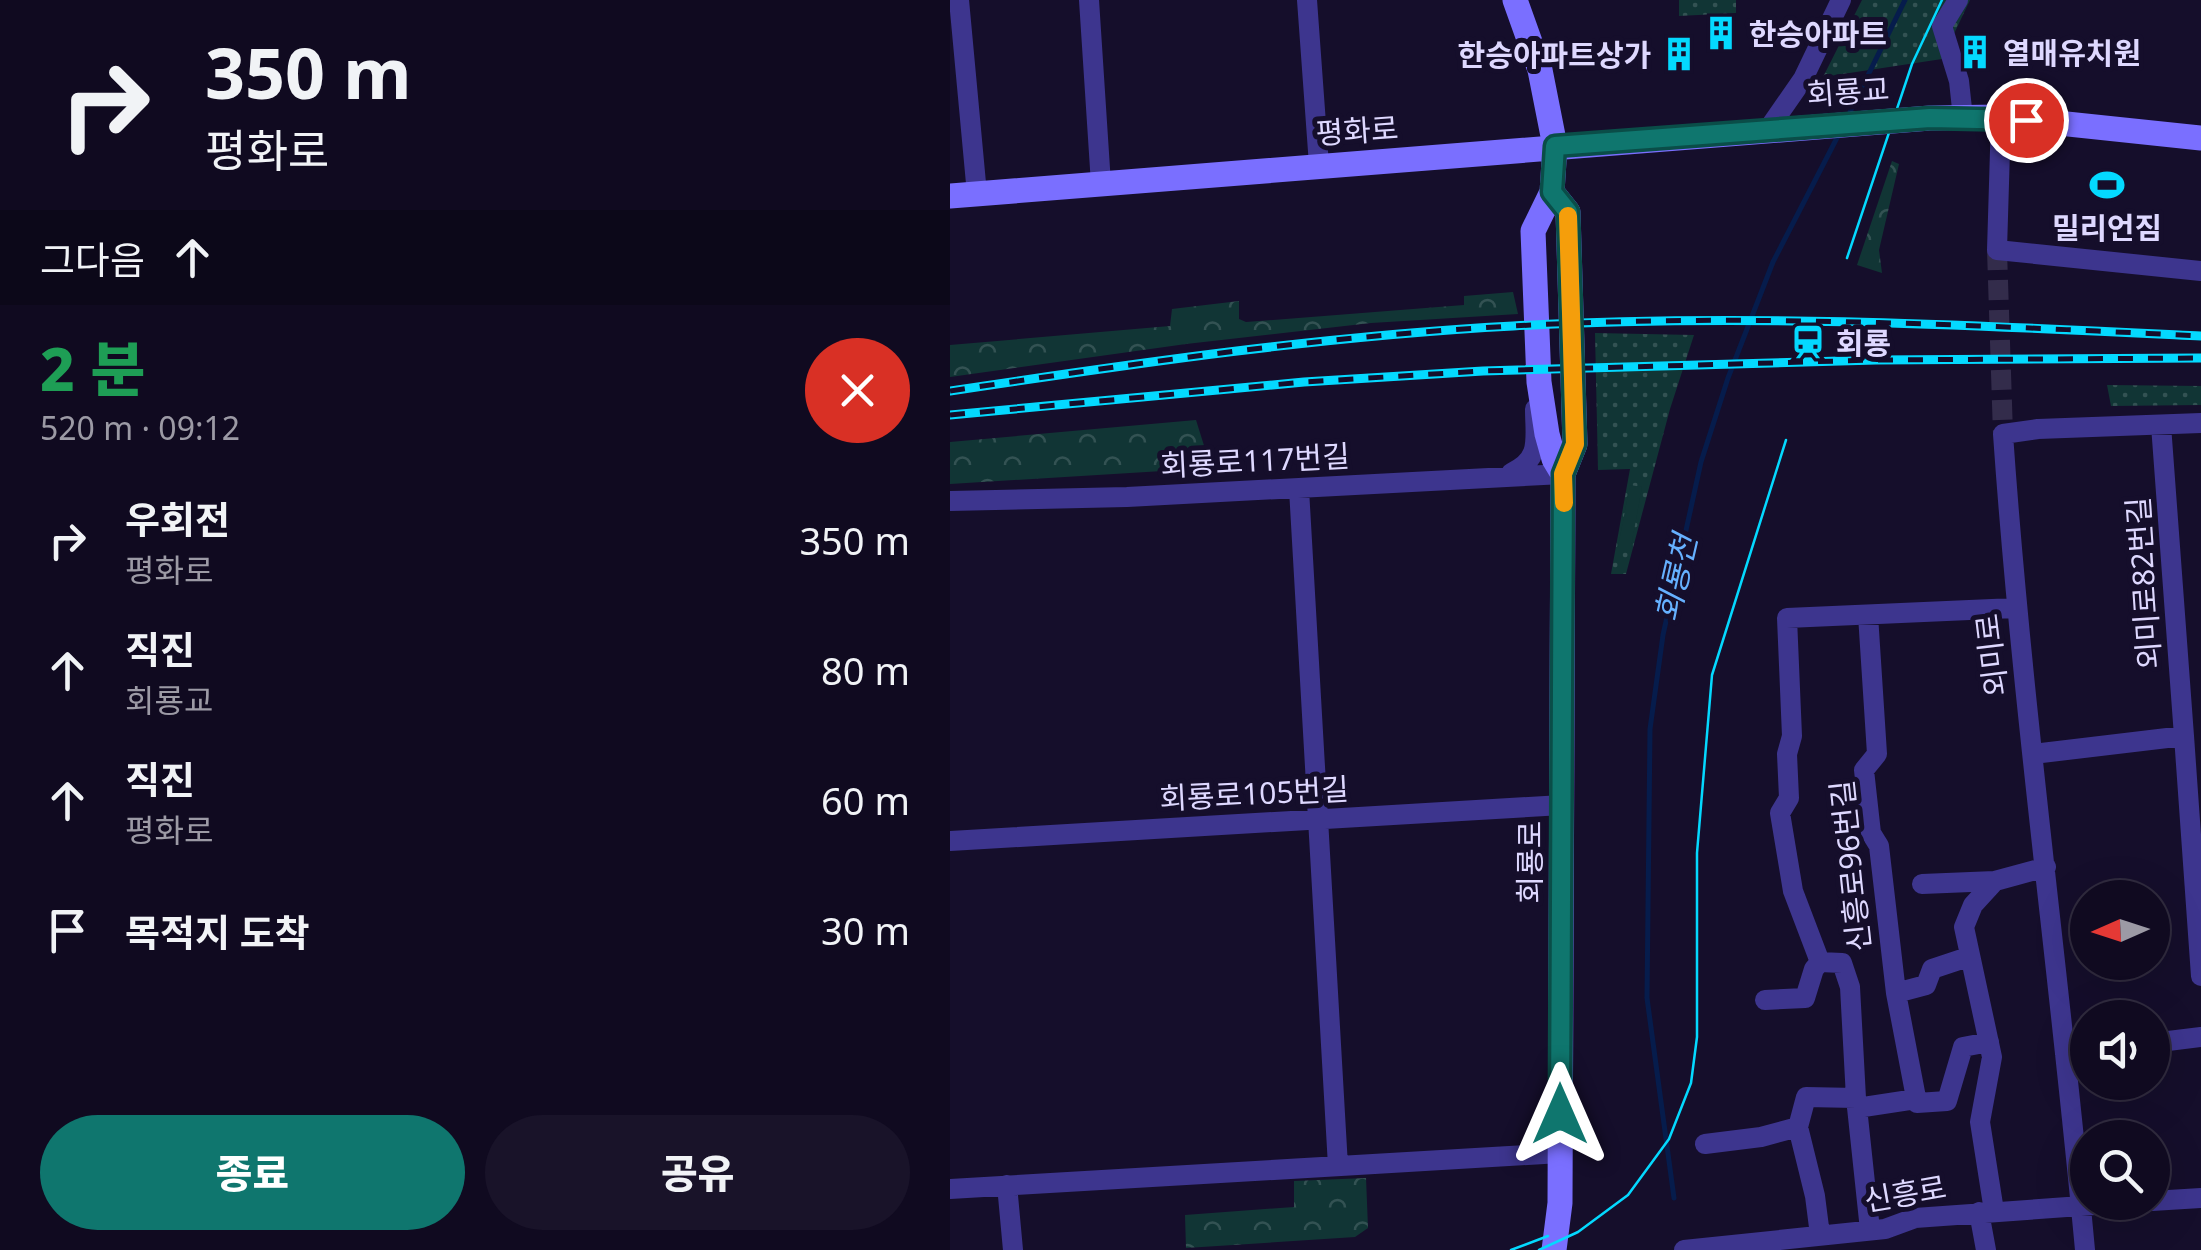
<!DOCTYPE html>
<html lang="ko">
<meta charset="utf-8">
<style>
:root{--surface:#100a20;--page:#191329;--text:#f1f3f6;--muted:#9c9aa5;--line:#302b3e;--accent:#0f766e}
body{margin:0;font-family:"Noto Sans","Noto Sans KR",sans-serif;background:var(--page);color:var(--text);height:100vh;display:flex;flex-direction:column;font-size:38px;white-space:nowrap}
*{box-sizing:border-box;margin:0}
p{font-size:32px;color:var(--muted)}
.icon{flex:none;width:55px;height:55px;fill:none;stroke:currentColor;stroke-width:2;stroke-linecap:round;stroke-linejoin:round}
.map{position:relative;flex:1;overflow:hidden}
.sheet{display:flex;flex-direction:column;background:var(--surface);width:950px}
.sheet>*{flex:none}
.hud{background:#100a20;color:var(--text);overflow:hidden}
.needle{width:65px;rotate:267deg}
.controls{position:absolute;left:1120px;top:880px;display:grid;gap:20px}
.controls a{display:grid;place-items:center;width:100px;height:100px;border-radius:50%;background:var(--surface);box-shadow:0 10px 40px #0002,0 0 0 2px var(--line);font-size:50px}
.pin{position:absolute;display:grid;place-items:center;width:85px;height:85px;color:#fff;margin:-42px;border:5px solid #fff;border-radius:50%;box-shadow:0 2px 10px #0007}
.me{position:absolute;width:110px;margin:-55px;rotate:0deg;stroke-linejoin:round;filter:drop-shadow(0 0 8px #0008)}
.turn{display:flex;align-items:center;gap:35px;height:210px;padding:0 40px;font-size:45px}
.turn .icon{width:130px;height:130px;stroke-width:2.5}
.turn b{display:block;font-size:70px;line-height:85px}
.then{display:flex;align-items:center;height:95px;padding:0 40px;background:#0003;gap:20px;font-size:38px}
.round{display:grid;place-items:center;flex:none;width:105px;height:105px;border-radius:52px;background:var(--page)}
.head{display:flex;align-items:center;justify-content:space-between;height:170px;padding:0 40px}
h1{font-size:60px;font-weight:800;line-height:75px;color:#1e9e55}
.action{display:flex;gap:20px;margin-top:auto;padding:20px 40px}
.action a{flex:1;height:115px;border-radius:60px;background:var(--accent);color:#fff;font-size:40px;font-weight:800;line-height:115px;text-align:center}
.action a+a{background:var(--page);color:var(--text)}
ul{padding:0;list-style:none}
li{display:flex;align-items:center;gap:30px;height:130px;padding:0 40px}
li div{flex:1}
li b{display:block;font-size:38px}
li em{font-style:normal}
main{display:flex;flex:1;min-height:0}
.map>svg:first-child{display:block}
.forest{fill:url(#forest-crowns)}
.park{fill:url(#park-dots)}
.garden{fill:#113535}
.lines{fill:none;stroke-linecap:round;stroke-linejoin:round}
.stream{stroke:#061c4c;stroke-width:5}
.street-tunnel{stroke:#332c4b;stroke-width:20;stroke-dasharray:20 10;stroke-linecap:butt}
.street{stroke:#3d358e;stroke-width:20}
.secondary{stroke:#7a6fff;stroke-width:25}
.tram{stroke:#04d9ff;stroke-width:2.5}
.rail-casing{stroke:#04d9ff;stroke-width:9}
.rail{stroke:#150e2b;stroke-width:5;stroke-dasharray:15;stroke-linecap:butt}
.route-casing{stroke:#0a4d48;stroke-width:25}
.route{stroke:#0f766e;stroke-width:18}
.slow{stroke:#f59e0b;stroke-width:18}
.labels{text-anchor:middle;dominant-baseline:central;stroke-width:10;stroke-linejoin:round;paint-order:stroke}
.poi-label{font-size:30px;font-weight:bold;fill:#ded8ff;stroke:#150e2b;text-anchor:start}
.street-label{font-size:30px;fill:#ded8ff;stroke:#150e2b}
.water-label{font-size:32px;font-style:italic;fill:#66b1ff;stroke:#150e2b}
</style>
<main>
<section class="sheet">
<div class="hud">
<div class="turn"><svg class="icon" aria-label="right" viewBox="0 0 24 24"><path d="M7 20v-9h11M14 6l5 5-5 5"/></svg><div><b>350 m</b>평화로</div></div>
<div class="then">그다음<svg class="icon" aria-label="ahead" viewBox="0 0 24 24"><path d="M12 20V5M6 11l6-6 6 6"/></svg></div>
</div>
<div class="head"><div><h1>2 분</h1><p>520 m · 09:12</p></div><a class="round" style="background:#d93025;color:#fff"><svg class="icon" aria-label="close" viewBox="0 0 24 24"><path d="M6 6l12 12M18 6L6 18"/></svg></a></div>
<ul>
<li><svg class="icon" aria-label="right" viewBox="0 0 24 24"><path d="M7 20v-9h11M14 6l5 5-5 5"/></svg><div><b>우회전</b><p>평화로</p></div><em>350 m</em></li>
<li><svg class="icon" aria-label="ahead" viewBox="0 0 24 24"><path d="M12 20V5M6 11l6-6 6 6"/></svg><div><b>직진</b><p>회룡교</p></div><em>80 m</em></li>
<li><svg class="icon" aria-label="ahead" viewBox="0 0 24 24"><path d="M12 20V5M6 11l6-6 6 6"/></svg><div><b>직진</b><p>평화로</p></div><em>60 m</em></li>
<li><svg class="icon" aria-label="arrive" viewBox="0 0 24 24"><path d="M6 21V4h12l-3 4 3 4H6"/></svg><div><b>목적지 도착</b></div><em>30 m</em></li>
</ul>
<div class="action"><a>종료</a><a>공유</a></div>
</section>
<div class="map">
<svg width="1251" height="1250" viewBox="0 0 1251 1250">
<defs>
<pattern id="forest-crowns" width="20" height="18" patternUnits="userSpaceOnUse" patternTransform="scale(2.5)"><rect width="20" height="18" fill="#113535"/><path d="M2 6a3 3 0 1 1 6 0M12 15a3 3 0 1 1 6 0" fill="none" stroke="#335253"/></pattern>
<pattern id="park-dots" width="8" height="8" patternUnits="userSpaceOnUse" patternTransform="scale(2.5)"><rect width="8" height="8" fill="#113535"/><path d="M2 2h.1M6 6h.1" fill="none" stroke="#335253" stroke-width="1.8" stroke-linecap="round"/></pattern>
</defs>
<rect width="100%" height="100%" fill="#150e2b"/>
<path class="forest" d="M942 161 949 164 929 250 932 273 907 265Z
M563 292 568 314 421 323 236 344 0 377V345L220 326 222 309 289 301V319L296 322 514 305V296Z
M246 420 261 468 0 484V442Z
M416 1178 418 1228 405 1237 236 1248 235 1215 344 1207V1181Z"/>
<path class="park" d="M729 0H786V13L729 16Z
M912 0H1020L992 59 873 77Z
M645 333 744 335 720 409 676 574H661L680 469 648 470Z
M1157 385 1251 386V405L1161 406Z"/>
<path class="garden" d="M680 485 692 487 681 547H668Z"/>
<g class="lines">
<path class="stream" d="M897 118 955 0
M724 1198 697 998 700 729 713 635 751 462 778 378 823 262 890 132"/>
<path class="street-tunnel" d="M1047 250 1053 434"/>
<path class="street" d="M9 0 27 194
M139 0 151 184
M357 0 369 165
M1008 0 992 26 1009 81 1013 118
M1051 117 1047 250 1251 271
M819 128 853 79 891 0
M561 473C592 459 585 439 585 409
M349 489 388 1166
M0 501 177 497 613 474
M918 615 927 754 914 770 921 833 929 846 946 993
M1234 736 1251 976
M1083 754 1234 736 1211 425
M0 841 612 805
M972 884 1045 881 1096 867
M1018 957 982 969 976 985 946 993 967 1103 997 1101 1013 1047 1039 1042
M815 1000 855 998 864 969 870 962
M1202 1043 1251 1037
M1115 1054 1138 1052
M907 1108 966 1099
M755 1144 811 1137 848 1127
M57 1185 63 1250
M0 1189 610 1153
M1202 1201 1251 1198
M1044 1211 1030 1122 1042 1057 1014 927 1023 905 1045 881
M1029 1212 1036 1250
M920 1230 906 1098 900 987 892 963 870 962 843 891 830 813 839 798 837 754 842 736 837 618 1065 608
M870 1235 865 1196 848 1127 856 1097 906 1098
M734 1250 935 1229 965 1218 1187 1202
M1135 1250C1110 978 1072 707 1053 434L1088 429 1251 423"/>
<path class="secondary" d="M565 0 590 70 605 146 602 192 583 231 589 382 597 434 604 459 613 474
M602 192 618 212 625 444 613 474 610 1203 604 1250
M0 196 980 118 1051 117 1251 138"/>
<path class="tram" d="M897 258 962 64 992 0
M561 1250 598 1236
M589 1250 628 1232 678 1195 719 1139 741 1083 747 1037V853L762 675 836 440"/>
<g class="rail-casing">
<path id="rail" d="M0 391C187 363 374 336 563 326 793 313 1022 325 1251 336
M0 415 354 382 533 371 926 360 1251 358"/>
</g>
<use href="#rail" class="rail"/>
</g>
<g class="lines">
<g class="route-casing">
<path id="route" d="M610 1114 613 474 625 444 618 212 602 192 605 146 980 118 1076 120"/>
</g>
<use href="#route" class="route"/>
<path class="slow" d="M614 503 613 474 625 444 618 216"/>
</g>
<defs>
<g id="building-bare" transform="scale(2.7)"><path d="M-4-6H4V6H1V3H-1V6H-4ZM-2.5-4.3h1.7v1.8h-1.7ZM.8-4.3h1.7v1.8H.8ZM-2.5-1h1.7V.8h-1.7ZM.8-1h1.7V.8H.8Z" fill="#04d9ff" stroke="#150e2b" stroke-width="2.5" paint-order="stroke"/></g>
<g id="stadium-bare" transform="scale(2.7)"><path d="M0-5a6.5 5 0 1 0 0 10a6.5 5 0 1 0 0-10ZM-3.5-1.8h7v3.6h-7Z" fill="#04d9ff" stroke="#150e2b" stroke-width="2.5" paint-order="stroke"/></g>
<g id="station-bare" transform="scale(2.7)"><path d="M-3-6H3Q5-6 5-4V2Q5 4 3 4L4.5 6H3L1.5 4h-3L-3 6H-4.5L-3 4Q-5 4-5 2V-4Q-5-6-3-6ZM-3.5-4v3h7v-3ZM-3.5 1v1.5H-2V1ZM2 1v1.5H3.5V1Z" fill="#04d9ff" stroke="#150e2b" stroke-width="2.5" paint-order="stroke"/></g>
</defs>
<g fill-rule="evenodd">
<use href="#building-bare" x="771" y="33"/>
<use href="#building-bare" x="1025" y="52"/>
<use href="#building-bare" x="729" y="54"/>
<use href="#stadium-bare" x="1157" y="185"/>
<use href="#station-bare" x="858" y="342"/>
</g>
<g class="labels">
<g class="poi-label">
<text x="799" y="33">한승아파트</text>
<text x="1053" y="52">열매유치원</text>
<text x="701" y="54" text-anchor="end">한승아파트상가</text>
<text x="1157" y="227" text-anchor="middle">밀리언짐</text>
<text x="886" y="342">회룡</text>
</g>
<g class="street-label">
<text transform="translate(898 91) rotate(-4)">회룡교</text>
<text transform="translate(407 130) rotate(-4)">평화로</text>
<text transform="translate(305 460) rotate(-3)">회룡로117번길</text>
<text transform="translate(1193 583) rotate(-94)">외미로82번길</text>
<text transform="translate(1041 655) rotate(-97)">외미로</text>
<text transform="translate(304 793) rotate(-3)">회룡로105번길</text>
<text transform="translate(579 862) rotate(-90)">회룡로</text>
<text transform="translate(900 866) rotate(-96)">신흥로96번길</text>
<text transform="translate(955 1193) rotate(-10)">신흥로</text>
</g>
<g class="water-label">
<text transform="translate(725 578) rotate(-77)">회룡천</text>
</g>
</g>
</svg>
<div class="controls">
<a><svg class="needle" viewBox="-14 -14 28 28"><path d="M0-13l5 13h-10z" fill="#e53935"/><path d="M0 13l5-13h-10z" fill="#9c9aa5"/></svg></a>
<a><svg class="icon" aria-label="sound" viewBox="0 0 24 24"><path d="M4 9h4l5-4v14l-5-4H4zM17 9q2 3 0 6"/></svg></a>
<a><svg class="icon" aria-label="search" viewBox="0 0 24 24"><circle cx="10" cy="10" r="6"/><path d="M15 15l6 6"/></svg></a>
</div>
<div class="pin" style="left:1076px;top:120px;background:#d93025"><svg class="icon" aria-label="arrive" viewBox="0 0 24 24"><path d="M6 21V4h12l-3 4 3 4H6"/></svg></div>
<svg class="me" style="left:610px;top:1114px" viewBox="-20 -20 40 40"><path d="M0-17L14 15 0 8-14 15z" fill="#0f766e" stroke="#fff" stroke-width="4"/></svg>
</div>
</main>
